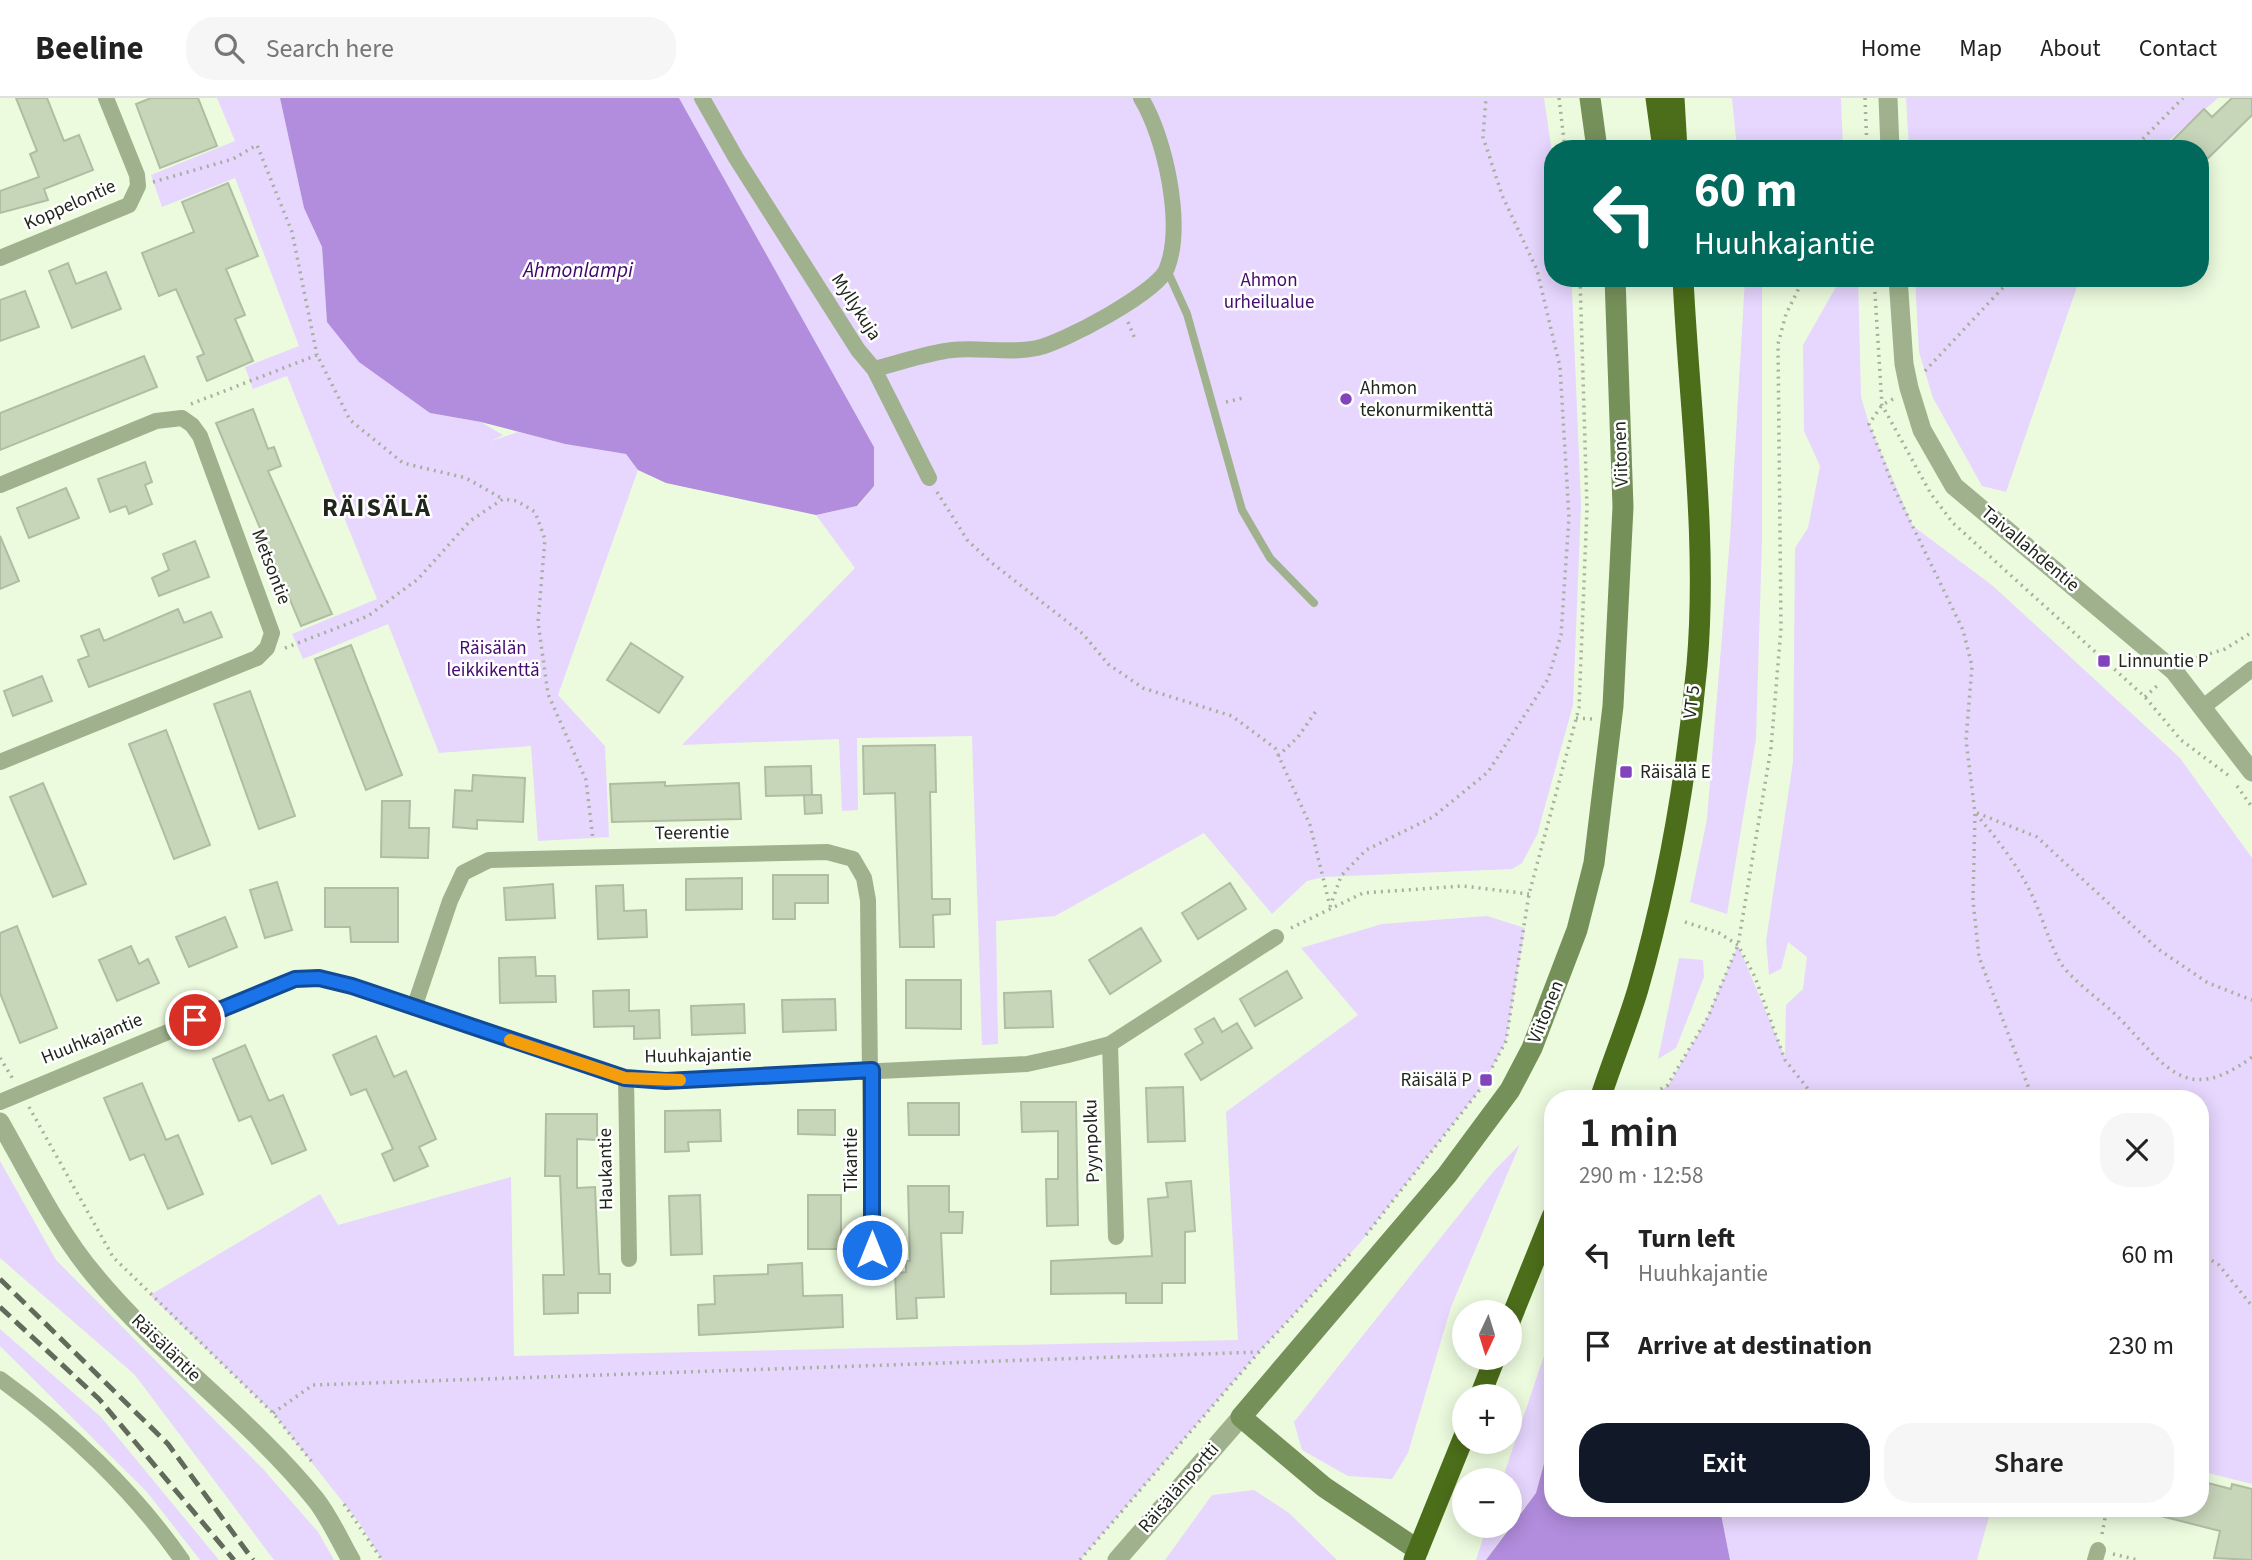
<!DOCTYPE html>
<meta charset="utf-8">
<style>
:root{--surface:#fff;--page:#f6f6f6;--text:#222;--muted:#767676;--line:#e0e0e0;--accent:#111827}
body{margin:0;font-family:"Source Sans 3",sans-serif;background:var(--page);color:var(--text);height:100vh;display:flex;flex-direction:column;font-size:26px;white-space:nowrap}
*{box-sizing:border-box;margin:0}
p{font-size:23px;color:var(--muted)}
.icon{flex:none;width:38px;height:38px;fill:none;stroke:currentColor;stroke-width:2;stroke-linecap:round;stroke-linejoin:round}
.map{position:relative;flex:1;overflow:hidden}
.details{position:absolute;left:1544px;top:992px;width:665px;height:427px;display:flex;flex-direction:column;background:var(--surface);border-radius:28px;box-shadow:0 4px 18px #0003}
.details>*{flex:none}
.banner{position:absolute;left:1544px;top:42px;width:665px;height:147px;border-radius:28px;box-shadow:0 4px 18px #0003;background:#00695c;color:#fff;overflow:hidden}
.needle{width:46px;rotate:184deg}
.fabs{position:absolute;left:1452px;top:1202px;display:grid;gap:14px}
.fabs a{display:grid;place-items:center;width:70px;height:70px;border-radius:50%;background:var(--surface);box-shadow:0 4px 18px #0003;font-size:35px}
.pin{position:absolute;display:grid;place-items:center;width:60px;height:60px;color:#fff;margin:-30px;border:4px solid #fff;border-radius:50%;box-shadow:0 2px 7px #0007}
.me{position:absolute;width:77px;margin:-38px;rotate:0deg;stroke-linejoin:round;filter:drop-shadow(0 0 5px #0008)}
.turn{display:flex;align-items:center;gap:24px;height:147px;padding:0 35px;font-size:32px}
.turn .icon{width:91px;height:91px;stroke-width:2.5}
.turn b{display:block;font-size:49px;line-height:60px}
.round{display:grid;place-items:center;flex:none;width:74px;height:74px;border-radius:28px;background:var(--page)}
.headline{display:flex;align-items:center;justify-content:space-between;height:119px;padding:0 35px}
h1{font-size:42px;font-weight:600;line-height:52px}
.action{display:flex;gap:14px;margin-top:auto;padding:14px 35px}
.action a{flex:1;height:80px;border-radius:28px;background:var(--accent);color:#fff;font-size:28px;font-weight:600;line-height:80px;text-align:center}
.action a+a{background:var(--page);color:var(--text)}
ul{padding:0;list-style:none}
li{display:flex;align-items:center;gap:21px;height:91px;padding:0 35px}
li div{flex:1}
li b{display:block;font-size:26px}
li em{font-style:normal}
header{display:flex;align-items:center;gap:42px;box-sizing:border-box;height:98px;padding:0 35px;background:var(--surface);border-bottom:2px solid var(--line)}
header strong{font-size:33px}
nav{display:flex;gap:38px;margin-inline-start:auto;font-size:24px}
.search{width:490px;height:63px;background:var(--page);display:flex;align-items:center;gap:18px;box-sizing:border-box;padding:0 24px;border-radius:28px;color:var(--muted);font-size:26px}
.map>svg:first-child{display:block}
.green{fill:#e7d6fe}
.water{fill:#b28cdd}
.building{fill:#c7d5b9;stroke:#afbda2;stroke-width:2}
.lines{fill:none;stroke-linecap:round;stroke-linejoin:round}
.path{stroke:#a5b19a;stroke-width:3.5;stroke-dasharray:2 5;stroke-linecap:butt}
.service{stroke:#9fb28d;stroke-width:8}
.minor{stroke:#9fb28d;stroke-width:16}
.tertiary{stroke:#9fb28d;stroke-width:19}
.secondary{stroke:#76905a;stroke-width:21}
.trunk{stroke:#4c6e1a;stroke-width:21}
.rail{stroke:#626b5b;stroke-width:5;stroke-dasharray:14 7;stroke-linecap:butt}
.route-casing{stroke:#114b97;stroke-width:18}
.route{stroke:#1a73e8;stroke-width:12}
.slow{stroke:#f59e0b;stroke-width:12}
.poi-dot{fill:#8244ba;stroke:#fff;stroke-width:2.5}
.labels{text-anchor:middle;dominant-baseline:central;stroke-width:5;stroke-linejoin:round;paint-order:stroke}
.street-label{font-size:19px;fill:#21271c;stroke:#fff}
.park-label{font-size:19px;fill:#450b6e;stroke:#fff}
.poi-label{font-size:19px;fill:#21271c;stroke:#fff;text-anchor:start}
.water-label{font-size:21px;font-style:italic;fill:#42066a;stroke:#fff}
.district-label{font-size:26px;font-weight:bold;letter-spacing:2px;fill:#21271c;stroke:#fff}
</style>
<header>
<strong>Beeline</strong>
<div class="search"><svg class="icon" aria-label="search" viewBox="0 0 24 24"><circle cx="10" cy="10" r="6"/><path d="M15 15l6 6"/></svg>Search here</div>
<nav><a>Home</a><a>Map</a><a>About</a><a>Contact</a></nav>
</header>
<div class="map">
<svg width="2252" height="1462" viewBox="0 0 2252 1462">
<rect width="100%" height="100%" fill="#ecfbde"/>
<path class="green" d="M217 0H280L304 110 322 149 327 224 430 315 481 324 503 337 491 343 518 334 565 346 626 356 638 372 558 597 605 648 609 739 538 743 531 648 439 655 388 526 303 561 292 536 377 501 287 278 253 291 245 269 299 248 235 80 162 109 151 77 235 43Z
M679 0H1544L1552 55V180H1570L1572 191 1581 407 1573 607 1537 737 1522 765 1512 771 1324 779 1307 783 1272 816 1204 735 1055 818 996 823 998 946 982 947 972 638 857 640 858 712 842 713 839 641 682 647 855 470 816 417 858 408 874 388V349Z
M1732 0H1841L1843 51H1737Z
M1906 0H2218L2159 51H1909Z
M1745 180H1762V441L1756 641 1727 816 1690 804 1707 721 1730 440Z
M1841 180H1858L1861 299 1869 326 1913 428 1993 488 2180 660 2252 760V1386L2200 1373V1001H1642L1668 988 1706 922 1738 847 1785 959 1786 907 1803 891 1807 859 1788 844 1781 871 1769 877 1766 843 1793 664 1795 450 1808 430 1820 368 1804 333 1803 247Z
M1915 180H2080L2006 394 1982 388 1933 300 1919 254Z
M1487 818 1525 830 1506 943 1482 989 1359 1146 1259 1254 1080 1462H382L360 1426 273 1315 150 1197 320 1096 338 1127 511 1079 514 1258 1238 1242 1226 1014 1358 917 1301 850 1382 826Z
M1679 860 1703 862 1704 879 1676 950 1658 961Z
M1520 1046 1451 1209 1408 1355 1392 1381 1348 1378 1302 1352 1294 1324 1493 1074Z
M0 1063 56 1162 263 1371 318 1434 334 1462H274L135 1277 0 1160Z
M0 1231 101 1319 219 1462H200L147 1394 0 1248Z
M1552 1234V1356L1545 1362 1536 1395 1510 1428V1382H1502Z
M1254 1392 1289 1415 1337 1462H1165L1212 1397Z
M1720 1411H1991L1977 1462H1730Z
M1487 1428H1510L1486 1462H1476Z"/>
<path class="water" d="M280 0H679L874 349V388L857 408 816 417 666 385 638 372 626 356 565 346 481 324 430 315 359 264 327 224 322 149 304 110Z
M1552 1356V1410L1720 1411 1730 1462H1486L1536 1395 1545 1362Z"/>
<path class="building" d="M16 0H47L64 43 79 37 93 72 44 91 48 102 0 115V93L39 79 30 56 37 53Z
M151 0H198L217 48 160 70 136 6Z
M2232 0H2252V17L2200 68V51H2164L2204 11 2212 19Z
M228 85 258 158 226 171 245 217 235 221 253 263 207 283 197 259 204 256 176 191 159 198 142 155 194 134 182 104Z
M68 165 76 186 106 174 121 211 72 230 49 173Z
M25 193 39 229 0 243V202Z
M144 258 157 289 0 352V315Z
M253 311 268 351 274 349 281 368 268 373 332 516 301 528 216 325Z
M145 364 152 384 145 387 152 406 129 416 126 408 110 414 98 381Z
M66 390 79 420 29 440 17 410Z
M0 438 19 483 0 491Z
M195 443 209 479 159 498 152 480 169 472 163 456Z
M178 511 184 525 211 514 222 539 89 589 78 562 89 558 81 538 99 531 104 543Z
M631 545 683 579 659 615 607 582Z
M351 547 402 677 366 692 315 561Z
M42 578 52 603 13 618 4 593Z
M250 593 295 718 259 731 214 606Z
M166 632 210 747 174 761 129 646Z
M935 647 936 694H930L932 801H950V816L933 817 934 849H900L895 695 864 696 863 648Z
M811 668 812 697 766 698 765 669Z
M473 677 525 680 523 724 477 722V731L453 729 455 692 472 693Z
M665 684V688L739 685 741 721 612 724 610 686Z
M43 685 86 786 53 799 10 699Z
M804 697H821L822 715 805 716Z
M382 703H410L409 730H429L428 760 381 759Z
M773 777H828V805H795V821H773Z
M742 780V811L686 812V781Z
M277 784 292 832 265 840 250 792Z
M1230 785 1246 811 1198 841 1182 815Z
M553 786 555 820 506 822 504 790Z
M623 787 624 813 646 812 647 839 598 841 596 788Z
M325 790H398V844H351L350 829H325Z
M225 819 237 849 189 869 176 839Z
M17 828 57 930 20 945 0 895V835Z
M1141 830 1161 863 1110 896 1089 862Z
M131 848 139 866 148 861 159 885 117 903 99 862Z
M535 859 536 878H555L556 904 500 905 499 860Z
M1287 873 1302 900 1255 928 1240 901Z
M906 882H961V931L906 930Z
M629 892V913L659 912 660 940 634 941V928L594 929 593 893Z
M1051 893 1053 929 1005 930 1004 895Z
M835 901 836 932 783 934 782 902Z
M744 906 745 935 692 937 691 908Z
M1214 920 1222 934 1237 925 1252 950 1201 982 1185 956 1203 945 1195 931Z
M376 938 394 979 406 973 436 1041 419 1049 428 1068 394 1083 382 1056 393 1051 366 991 351 997 333 957Z
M245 947 269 1003 283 997 306 1052 272 1066 251 1018 239 1023 213 961Z
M142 985 166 1042 178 1037 203 1096 168 1111 144 1056 130 1062 104 1000Z
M1183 989 1185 1043 1148 1044 1146 990Z
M1021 1004H1076L1078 1127 1047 1128 1046 1081H1058V1033L1022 1034Z
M908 1005H959V1037H909Z
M720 1012 721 1043 688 1044 689 1053 665 1054V1013Z
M798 1012H835V1037L798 1036Z
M546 1016H597V1042L577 1041V1090L595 1089 599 1176H610V1195H578V1215L544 1216 543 1177H564L560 1078H545Z
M1191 1083 1195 1133 1185 1134V1185H1162V1205H1126V1195L1051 1196V1163L1152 1158 1148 1101 1168 1099 1166 1085Z
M908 1088H949V1114H963L962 1135H941L944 1199 916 1200 917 1220 897 1221 895 1175 906 1174V1163H910Z
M700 1097 702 1156 671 1157 669 1098Z
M808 1097H841V1151H808Z
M802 1165 803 1198 842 1197 843 1229 699 1237 698 1207 715 1206 714 1178 768 1176V1167Z
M2200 1383 2231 1391 2232 1386 2252 1391V1462L2214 1460 2220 1433 2153 1416 2154 1410H2200Z"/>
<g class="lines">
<path class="path" d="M1559 0 1565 51
M1865 0 1867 51
M2133 51 2183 0
M153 84 233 61 257 47 292 134 317 257
M1874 180 1882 307 1931 396 1953 425 2145 599 2181 642 2228 677
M1128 224 1135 241
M1925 273 2012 180
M1893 301 1882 307 1869 326 1894 390 1963 532 1972 568 1966 642 1975 715 1973 803 1979 859 2033 1001
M1226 304 1243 300
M191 306 317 257 350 322 403 365 466 380 503 401
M937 394 968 443 992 465 1083 536 1108 566 1143 590 1232 618 1275 650 1310 727 1329 804
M285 550 368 518 418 481 470 423 503 401 517 403 535 414 545 441 538 524 548 596 586 682 593 742
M2190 562 2225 551 2252 534
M2145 599 2159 586
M1576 620 1592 621
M1278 658 1298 639 1316 613
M2237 688 2252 709
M1977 715 2037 739 2158 851 2208 885 2252 902
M1976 716C1997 741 2017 766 2031 795 2042 817 2048 842 2060 864 2071 882 2102 903 2118 919 2164 965 2184 1010 2252 959
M1330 809 1341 778 1366 752 1433 719 1488 674 1548 581 1561 537 1569 419 1560 269 1537 172 1502 97 1483 39 1486 0
M1685 824 1719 835 1738 847 1755 879 1785 962 1816 1001
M1291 830 1363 795 1463 788 1529 796
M0 960 13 981
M1642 1001 1667 988 1708 919 1738 847 1771 650 1781 530 1778 246 1786 216 1804 180
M29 1009 113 1159 273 1315 312 1364
M1366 1137 1482 989 1506 943 1529 796 1579 610 1587 410 1580 180
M2200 1155 2219 1167 2252 1208
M273 1315 313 1287 1259 1254
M344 1406 382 1462
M2102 1436 2107 1410
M2113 1456 2138 1462
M1080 1462 1259 1254 1352 1154"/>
<path class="service" d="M1167 172 1187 216 1242 412 1270 460 1314 505"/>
<path class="minor" d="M702 0 736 60 858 252 874 271 929 380
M0 160 129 107 138 88 137 77 106 0
M874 271C899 265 926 255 952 252 980 249 1010 256 1037 250 1062 245 1159 194 1167 170 1184 126 1165 39 1141 0
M0 387 156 323 182 320 192 327 200 338 272 535 267 550 257 560 0 664
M2203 609 2252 571
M414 910 450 803 463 775 489 762 827 754 853 761 864 780 868 802 872 1152
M1110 946 1116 1139
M626 980 629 1161
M0 1004 295 881 319 880 352 888 626 980 666 983 1027 966 1068 957 1110 946 1276 839
M0 1281C68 1330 134 1393 182 1462
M2095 1462 2098 1452"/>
<path class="tertiary" d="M1888 0 1890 51
M1898 180 1904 266 1909 290 1922 332 1954 388 2174 573 2252 674
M0 1024C29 1075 57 1133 95 1178 162 1259 250 1320 316 1402 330 1420 340 1443 351 1462
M1117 1462 1241 1319"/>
<path class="secondary" d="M1590 0 1597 51
M1418 1452 1324 1389 1241 1319 1447 1077 1510 992 1532 950 1577 832 1594 765 1613 608 1623 409 1615 180"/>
<path class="trunk" d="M1656 0 1663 51
M1674 0 1677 51
M1600 1001C1612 964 1627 928 1638 891 1668 787 1687 675 1697 567 1708 439 1689 308 1683 180
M1510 1223 1552 1119
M1480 1298 1495 1260
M1414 1462 1465 1336"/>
<path class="rail" d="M0 1181 168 1346 253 1462
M0 1209 99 1301 234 1462"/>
</g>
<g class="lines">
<g class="route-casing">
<path id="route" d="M195 922 295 881 319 880 352 888 625 980 666 983 872 972V1152"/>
</g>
<use href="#route" class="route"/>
<path class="slow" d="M510 942 625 980 680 982"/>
</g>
<g class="poi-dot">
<circle cx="1346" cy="301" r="7"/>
<rect x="2097" y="556" width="14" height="14" rx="3.5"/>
<rect x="1619" y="667" width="14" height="14" rx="3.5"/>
<rect x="1479" y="975" width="14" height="14" rx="3.5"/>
</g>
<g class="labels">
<g class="street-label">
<text transform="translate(70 107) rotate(-24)">Koppelontie</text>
<text transform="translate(856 209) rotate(57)">Myllykuja</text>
<text transform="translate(1621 356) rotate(-92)">Viitonen</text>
<text transform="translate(2030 451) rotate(40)">Taivallahdentie</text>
<text transform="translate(271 469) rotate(69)">Metsontie</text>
<text transform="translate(1692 604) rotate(-83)">VT 5</text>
<text transform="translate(692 735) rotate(-1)">Teerentie</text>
<text transform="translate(1546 914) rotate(-68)">Viitonen</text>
<text transform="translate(92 941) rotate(-22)">Huuhkajantie</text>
<text transform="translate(698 958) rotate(-1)">Huuhkajantie</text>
<text transform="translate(1092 1043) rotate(-92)">Pyynpolku</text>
<text transform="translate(851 1062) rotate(-90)">Tikantie</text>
<text transform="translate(606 1071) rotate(-91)">Haukantie</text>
<text transform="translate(166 1250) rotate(44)">Räisäläntie</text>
<text transform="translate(1179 1390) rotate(-49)">Räisälänportti</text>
</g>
<g class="park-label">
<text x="1269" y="182">Ahmon<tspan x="1269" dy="22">urheilualue</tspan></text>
<text x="493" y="550">Räisälän<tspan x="493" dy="22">leikkikenttä</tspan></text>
</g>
<g class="poi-label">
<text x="1360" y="290">Ahmon<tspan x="1360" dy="22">tekonurmikenttä</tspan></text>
<text x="2118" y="563">Linnuntie P</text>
<text x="1640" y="674">Räisälä E</text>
<text x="1472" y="982" text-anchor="end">Räisälä P</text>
</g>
<g class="water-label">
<text x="578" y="172">Ahmonlampi</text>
</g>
<g class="district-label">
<text x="377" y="409">RÄISÄLÄ</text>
</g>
</g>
</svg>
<div class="fabs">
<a><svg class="needle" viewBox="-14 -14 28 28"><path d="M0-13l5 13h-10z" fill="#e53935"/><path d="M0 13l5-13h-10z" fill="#767676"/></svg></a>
<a>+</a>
<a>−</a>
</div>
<div class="pin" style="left:195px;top:922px;background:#d93025"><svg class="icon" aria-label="arrive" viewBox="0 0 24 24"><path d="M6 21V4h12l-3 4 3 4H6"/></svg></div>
<svg class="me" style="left:872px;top:1152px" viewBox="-20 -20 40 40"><circle r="17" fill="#1a73e8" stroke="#fff" stroke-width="3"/><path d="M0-11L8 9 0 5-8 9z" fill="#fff"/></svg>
<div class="banner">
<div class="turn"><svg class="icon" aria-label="left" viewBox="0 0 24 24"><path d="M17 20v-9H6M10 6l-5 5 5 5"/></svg><div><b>60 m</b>Huuhkajantie</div></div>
</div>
<section class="details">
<div class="headline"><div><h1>1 min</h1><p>290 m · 12:58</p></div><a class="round"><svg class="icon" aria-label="close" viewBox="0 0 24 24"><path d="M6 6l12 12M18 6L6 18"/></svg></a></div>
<ul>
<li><svg class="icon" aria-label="left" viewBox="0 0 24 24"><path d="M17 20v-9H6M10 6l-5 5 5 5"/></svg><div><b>Turn left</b><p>Huuhkajantie</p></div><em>60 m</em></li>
<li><svg class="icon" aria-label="arrive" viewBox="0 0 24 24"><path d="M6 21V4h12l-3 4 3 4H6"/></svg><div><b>Arrive at destination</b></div><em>230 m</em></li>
</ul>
<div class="action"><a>Exit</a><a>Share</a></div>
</section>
</div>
